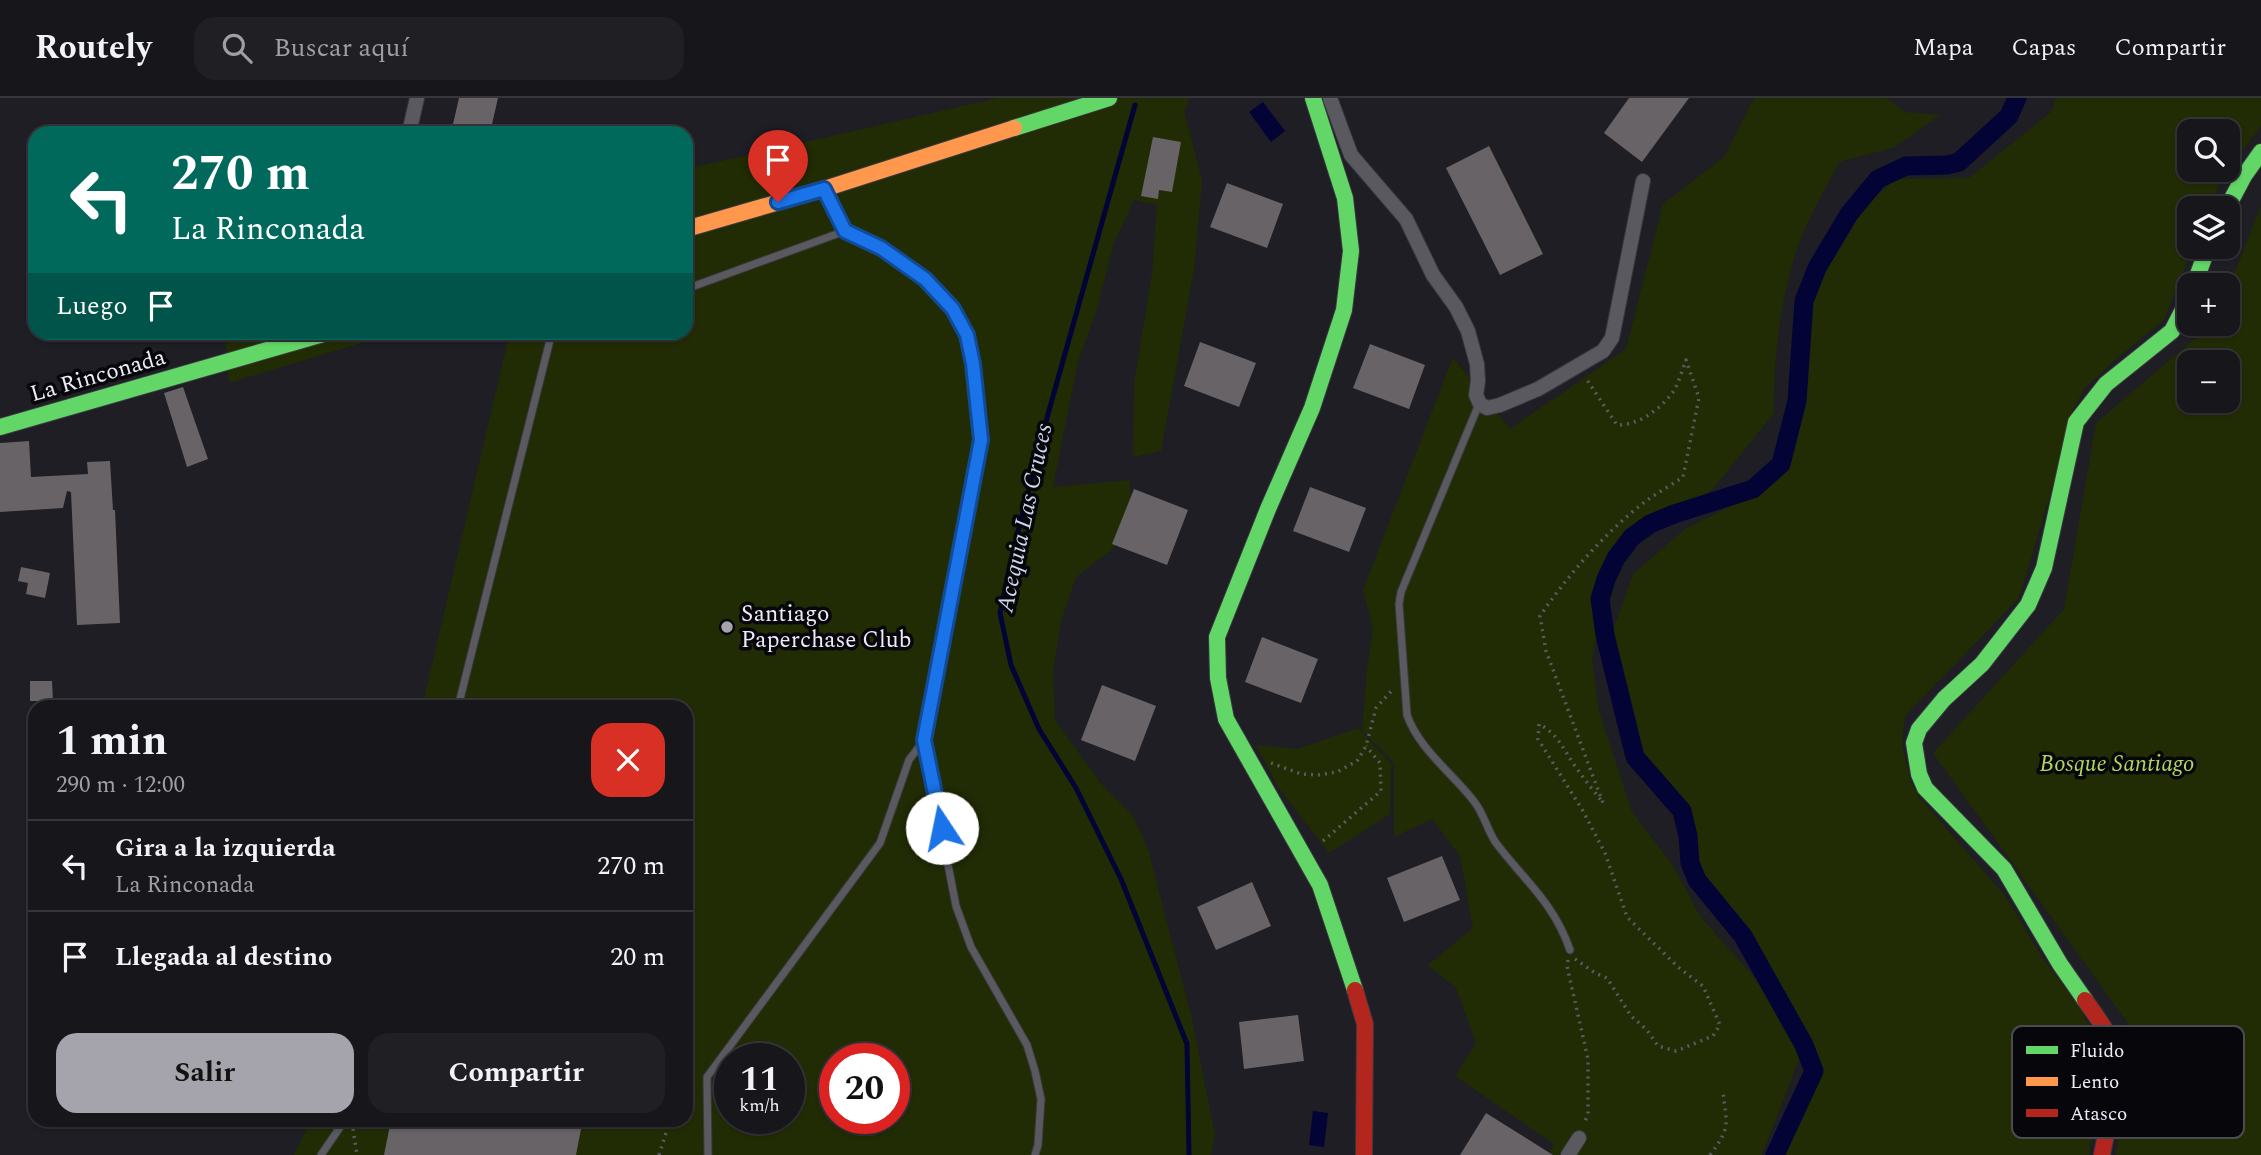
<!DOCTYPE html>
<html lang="es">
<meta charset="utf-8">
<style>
:root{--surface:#16161b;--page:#1f1f24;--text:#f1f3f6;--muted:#9e9fa3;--line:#35353a;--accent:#a5a3ac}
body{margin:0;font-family:Spectral,serif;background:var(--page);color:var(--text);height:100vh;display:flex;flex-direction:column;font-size:26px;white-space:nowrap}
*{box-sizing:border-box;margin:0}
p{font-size:23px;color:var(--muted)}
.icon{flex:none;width:38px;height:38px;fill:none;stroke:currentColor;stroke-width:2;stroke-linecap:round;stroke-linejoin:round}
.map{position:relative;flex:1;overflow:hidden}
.details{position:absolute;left:28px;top:602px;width:665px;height:427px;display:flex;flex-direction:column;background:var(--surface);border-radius:21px;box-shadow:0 2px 5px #0004,0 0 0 2px var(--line)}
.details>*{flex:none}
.hud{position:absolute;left:28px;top:28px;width:665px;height:214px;border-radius:21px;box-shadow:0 2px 5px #0004,0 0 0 2px var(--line);background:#00695c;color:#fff;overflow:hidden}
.controls{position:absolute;left:2177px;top:21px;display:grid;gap:14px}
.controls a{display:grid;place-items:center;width:63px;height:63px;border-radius:14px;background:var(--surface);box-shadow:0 2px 5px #0004,0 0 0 2px var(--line);font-size:35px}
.speed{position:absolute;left:714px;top:945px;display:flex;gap:14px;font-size:35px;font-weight:700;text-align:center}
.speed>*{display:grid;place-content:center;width:91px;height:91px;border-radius:50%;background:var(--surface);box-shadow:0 2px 5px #0004,0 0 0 2px var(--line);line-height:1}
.speed small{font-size:18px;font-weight:400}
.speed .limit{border:10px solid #d22;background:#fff;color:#111}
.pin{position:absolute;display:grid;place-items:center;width:60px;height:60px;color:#fff;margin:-72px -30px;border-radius:50% 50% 50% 0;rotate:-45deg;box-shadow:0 0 7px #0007}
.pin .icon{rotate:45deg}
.me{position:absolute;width:77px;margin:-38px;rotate:349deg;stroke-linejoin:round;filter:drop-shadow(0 0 5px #0008)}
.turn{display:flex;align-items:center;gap:24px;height:147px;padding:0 28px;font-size:32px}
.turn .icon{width:91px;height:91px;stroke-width:2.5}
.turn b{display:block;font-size:49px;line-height:60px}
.then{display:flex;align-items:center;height:66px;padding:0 28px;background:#0003;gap:14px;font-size:26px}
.round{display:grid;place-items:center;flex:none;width:74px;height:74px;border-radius:21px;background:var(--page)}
.summary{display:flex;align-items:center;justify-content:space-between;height:119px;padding:0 28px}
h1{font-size:42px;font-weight:700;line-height:52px}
.primary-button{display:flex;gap:14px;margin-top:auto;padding:14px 28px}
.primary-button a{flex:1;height:80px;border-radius:21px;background:var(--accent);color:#111;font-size:28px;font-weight:700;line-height:80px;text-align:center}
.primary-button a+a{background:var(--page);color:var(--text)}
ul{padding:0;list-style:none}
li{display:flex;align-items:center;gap:21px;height:91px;padding:0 28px;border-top:2px solid var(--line)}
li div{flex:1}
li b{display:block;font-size:26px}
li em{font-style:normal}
header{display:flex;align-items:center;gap:42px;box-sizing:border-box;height:98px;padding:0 35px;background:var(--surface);border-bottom:2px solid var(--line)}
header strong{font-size:33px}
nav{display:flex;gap:38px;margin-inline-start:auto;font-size:24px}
.search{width:490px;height:63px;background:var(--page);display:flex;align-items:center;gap:18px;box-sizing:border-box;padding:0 24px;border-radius:21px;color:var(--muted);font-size:26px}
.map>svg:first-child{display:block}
.green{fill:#212c05;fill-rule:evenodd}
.water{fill:#030435}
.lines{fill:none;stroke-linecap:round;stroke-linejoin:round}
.stream{stroke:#030435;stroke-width:5}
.canal{stroke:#030435;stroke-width:19}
.building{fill:#686366}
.lane-casing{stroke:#39393f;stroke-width:9}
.street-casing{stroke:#39393f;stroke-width:16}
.fast-casing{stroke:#39393f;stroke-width:18}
.slow-casing{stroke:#39393f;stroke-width:18}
.jam-casing{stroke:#39393f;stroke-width:18}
.path{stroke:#5a5a60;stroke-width:3.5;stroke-dasharray:2 5;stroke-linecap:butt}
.lane{stroke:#5a595f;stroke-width:7}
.street{stroke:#5a595f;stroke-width:14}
.fast{stroke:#63d668;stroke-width:16}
.slow{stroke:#ff974d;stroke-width:16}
.jam{stroke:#b3261e;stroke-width:16}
.route-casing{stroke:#114b97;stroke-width:18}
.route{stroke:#1a73e8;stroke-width:12}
.poi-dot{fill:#a5a3ac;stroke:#07060b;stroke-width:2.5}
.labels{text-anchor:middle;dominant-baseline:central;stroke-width:7;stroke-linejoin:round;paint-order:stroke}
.street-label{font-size:23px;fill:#edebf6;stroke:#07060b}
.poi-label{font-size:23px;fill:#edebf6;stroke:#07060b;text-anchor:start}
.park-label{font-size:23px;font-style:italic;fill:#b1da5c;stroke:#07060b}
.water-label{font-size:24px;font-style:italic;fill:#cdd7ed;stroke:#07060b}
.key{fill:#07060b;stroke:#4c4b52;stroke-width:2}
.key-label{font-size:19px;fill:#edebf6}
</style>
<header>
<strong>Routely</strong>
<div class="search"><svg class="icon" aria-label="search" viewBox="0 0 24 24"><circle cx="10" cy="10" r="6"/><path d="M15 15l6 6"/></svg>Buscar aquí</div>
<nav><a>Mapa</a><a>Capas</a><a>Compartir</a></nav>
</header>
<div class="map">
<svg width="2261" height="1057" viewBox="0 0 2261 1057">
<rect width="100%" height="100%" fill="#1e1e24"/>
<path class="green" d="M998 0H1190L1184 13 1202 82 1194 172 1161 353 1133 359 1134 286 1152 175 1157 107 1134 102 1114 145 1096 214 1078 263 1053 389 1130 382 1132 427 1110 453 1076 479 1061 523 1053 575 1055 622 1102 687 1133 718 1148 751 1192 921 1215 1038 1211 1057H294L311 1022H686V609H422L507 246 513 235 686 234V71ZM730 961H789V1020H730ZM835 961H894V1020H835Z
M1754 0H1886L1905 14 1940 17 1895 49 1839 64C1825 92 1807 121 1797 151 1780 204 1773 260 1774 315L1712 392 1682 410 1666 414 1620 464 1601 512 1592 562 1599 613 1632 714 1674 769 1700 818 1765 892 1788 930 1800 959 1762 1057H1548L1554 1046 1455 978 1476 945 1456 890 1428 867 1473 830 1460 758 1432 721 1394 739V665L1362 632 1367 572 1373 531 1363 492 1453 259 1510 331 1626 251 1663 106 1724 59Z
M2056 0H2261V28L2221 82 2209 110H2189V149H2193L2164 222 2116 261 2085 290 2070 317 2067 341 2019 500 1905 618 1902 646 1911 685 1919 699 2006 799 2041 858 2082 913 2098 951 2101 978 2089 1057H1781L1821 973 1810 944 1749 837 1704 794 1675 714 1646 680 1634 641 1611 538 1633 476 1685 431 1757 395 1782 350 1795 292 1799 220 1836 140 1866 106 1896 81 1969 80 2051 14ZM2189 33H2228V72H2189Z
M2261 108V1057H2116L2135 935 1933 655 2064 511 2096 325 2212 226H2228V191ZM2189 264H2228V303H2189Z
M225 234 394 235 229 285Z
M1358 630 1391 666 1390 716 1329 755 1278 689 1256 647 1297 651Z"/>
<path class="water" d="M1263 4 1285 33 1271 44 1249 14Z
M1313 1013 1328 1015 1324 1049 1309 1047Z"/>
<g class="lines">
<path class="stream" d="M1135 7 1048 316 1013 453 1000 515 1011 567 1039 631 1076 690 1121 781 1187 946 1189 1057"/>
<path class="canal" d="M1775 1057 1814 973 1804 947 1743 838 1697 782 1690 765 1688 738 1682 713 1635 659 1605 537 1600 501 1606 481 1616 460 1632 439 1650 426 1674 416 1753 391 1781 366 1797 303 1804 203 1817 170 1849 116 1878 81 1906 68 1947 67 1959 64 2009 18 2017 0"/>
</g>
<path class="building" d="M459 0H498L490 35H451Z
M1629 0H1689L1642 64 1604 35Z
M1153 39 1181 44 1172 94 1159 92 1158 101 1141 98Z
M1489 48 1543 156 1500 177 1446 70Z
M1227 85 1283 106 1267 150 1210 129Z
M1200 244 1256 265 1239 309 1184 288Z
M1370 246 1425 267 1409 311 1353 290Z
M183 289 208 361 187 369 164 295Z
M29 343 31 379 88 376 87 364 110 363 113 412H115L120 525 77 527 71 394 67 393 63 410 0 414V345Z
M1310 389 1366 410 1349 454 1293 433Z
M1134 391 1188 412 1167 467 1112 446Z
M21 469 50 475 45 500 26 496 28 485 18 483Z
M1262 539 1318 561 1301 605 1245 584Z
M30 583H52L53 603H30Z
M1102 587 1156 608 1135 663 1081 642Z
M1442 758 1460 802 1404 824 1387 780Z
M1252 784 1271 828 1216 852 1197 809Z
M1298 917 1304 963 1244 971 1239 924Z
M1486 1015 1553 1057H1460Z
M391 1022H563L582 1026 576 1057H384Z"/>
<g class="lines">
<g class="lane-casing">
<path id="lane" d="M824 91 845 133 881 150 925 181 953 211 967 238 973 266 981 342 924 642 956 808 971 849 1027 947 1035 973 1041 1001 1038 1047 1035 1057
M686 191 845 133
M1479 306 1401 494 1399 506 1407 617C1419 651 1451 674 1473 702 1484 715 1487 732 1496 745 1524 782 1554 805 1570 852
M458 609 551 238 555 234
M321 1057 345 1022
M708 1057 707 979 880 745 909 662 924 642"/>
</g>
<g class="street-casing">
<path id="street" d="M1330 0 1351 57 1406 121 1433 177 1456 209 1468 233 1477 266 1478 283 1476 297 1480 306 1487 310 1500 307 1538 291 1603 253 1612 240 1643 83
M409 35 417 0
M1568 1057 1579 1040"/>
</g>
<g class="fast-casing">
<path id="fast" d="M1313 0 1345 100 1351 153 1344 212 1312 310 1268 411 1217 539 1218 580 1226 621 1320 787 1355 892
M1014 30 1109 0
M2227 110 2244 78 2261 54
M2194 187 2208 149
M0 329 330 234
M2085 902 2060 866 2004 771 1925 690 1919 676 1914 645 1919 631 1944 601 1982 566 2028 507 2044 470 2076 324 2106 286 2172 233 2189 200"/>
</g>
<g class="slow-casing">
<path id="slow" d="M686 131 824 91 1014 30"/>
</g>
<g class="jam-casing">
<path id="jam" d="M1355 892 1365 926 1364 1057
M2085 902C2096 918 2110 935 2114 954 2120 984 2107 1027 2102 1057"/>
</g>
<path class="path" d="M1271 665 1301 676 1318 677 1337 674 1357 663 1366 648 1376 610 1394 590
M1323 743 1381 693 1380 665 1366 648
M1575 861 1595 875 1607 880 1631 918 1647 932 1658 948 1676 953 1713 938 1720 927 1703 888 1678 869 1627 819 1605 755 1583 713 1538 641 1539 626C1558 636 1563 651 1575 668 1584 681 1594 693 1603 705L1546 553 1540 518C1568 477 1603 437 1642 406 1655 396 1670 388 1683 379L1699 300 1686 262C1682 272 1679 285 1673 294 1660 311 1640 327 1617 327L1585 279
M1568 862 1567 868 1588 961V1016L1584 1026
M686 1000 694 991
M353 1031 357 1057
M659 1057 670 1022
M1710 1057C1732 1028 1726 1026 1723 993"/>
<use href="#lane" class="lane"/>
<use href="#street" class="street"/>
<use href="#fast" class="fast"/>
<use href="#slow" class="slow"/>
<use href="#jam" class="jam"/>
</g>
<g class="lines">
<g class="route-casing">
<path id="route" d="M778 104 824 91 845 133 881 150 925 181 953 211 967 237 973 266 981 342 924 642 942 730"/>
</g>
<use href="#route" class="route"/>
</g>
<circle class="poi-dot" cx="727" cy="529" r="7"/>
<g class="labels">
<g class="street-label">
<text transform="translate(98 278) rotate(-16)">La Rinconada</text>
</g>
<g class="poi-label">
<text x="741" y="516">Santiago<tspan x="741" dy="26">Paperchase Club</tspan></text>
</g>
<g class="park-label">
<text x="2117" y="666">Bosque Santiago</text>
</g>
<g class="water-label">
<text transform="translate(1025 420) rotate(-78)">Acequia Las Cruces</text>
</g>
</g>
<rect x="2012" y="928" width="232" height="112" rx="10" class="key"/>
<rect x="2026" y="948" width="32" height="8" fill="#63d668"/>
<rect x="2026" y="979" width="32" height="9" fill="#ff974d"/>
<rect x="2026" y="1011" width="32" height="8" fill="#b3261e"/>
<g class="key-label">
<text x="2070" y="959">Fluido</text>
<text x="2070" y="990">Lento</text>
<text x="2070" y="1022">Atasco</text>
</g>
</svg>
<div class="controls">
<a><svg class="icon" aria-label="search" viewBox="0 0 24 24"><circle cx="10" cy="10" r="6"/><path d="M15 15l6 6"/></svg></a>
<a><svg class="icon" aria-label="layers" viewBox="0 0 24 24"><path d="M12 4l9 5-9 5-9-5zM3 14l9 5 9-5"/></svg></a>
<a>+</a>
<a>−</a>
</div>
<div class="speed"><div>11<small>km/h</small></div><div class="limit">20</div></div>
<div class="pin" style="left:778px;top:104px;background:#d93025"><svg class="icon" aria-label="arrive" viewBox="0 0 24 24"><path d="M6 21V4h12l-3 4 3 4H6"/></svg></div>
<svg class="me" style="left:942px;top:730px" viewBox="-20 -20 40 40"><circle r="19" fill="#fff"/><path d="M0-13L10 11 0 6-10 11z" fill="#1a73e8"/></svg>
<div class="hud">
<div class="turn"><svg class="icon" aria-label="left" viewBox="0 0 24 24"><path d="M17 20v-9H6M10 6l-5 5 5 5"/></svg><div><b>270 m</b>La Rinconada</div></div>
<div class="then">Luego<svg class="icon" aria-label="arrive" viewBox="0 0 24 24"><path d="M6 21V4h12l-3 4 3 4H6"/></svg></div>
</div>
<section class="details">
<div class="summary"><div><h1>1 min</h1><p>290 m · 12:00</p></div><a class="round" style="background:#d93025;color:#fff"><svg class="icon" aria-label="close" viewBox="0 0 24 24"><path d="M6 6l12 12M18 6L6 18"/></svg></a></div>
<ul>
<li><svg class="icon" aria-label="left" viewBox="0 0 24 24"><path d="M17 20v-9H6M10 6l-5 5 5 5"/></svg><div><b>Gira a la izquierda</b><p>La Rinconada</p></div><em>270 m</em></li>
<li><svg class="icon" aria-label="arrive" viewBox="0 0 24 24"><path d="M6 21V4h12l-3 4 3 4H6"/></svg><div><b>Llegada al destino</b></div><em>20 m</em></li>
</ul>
<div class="primary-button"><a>Salir</a><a>Compartir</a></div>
</section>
</div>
